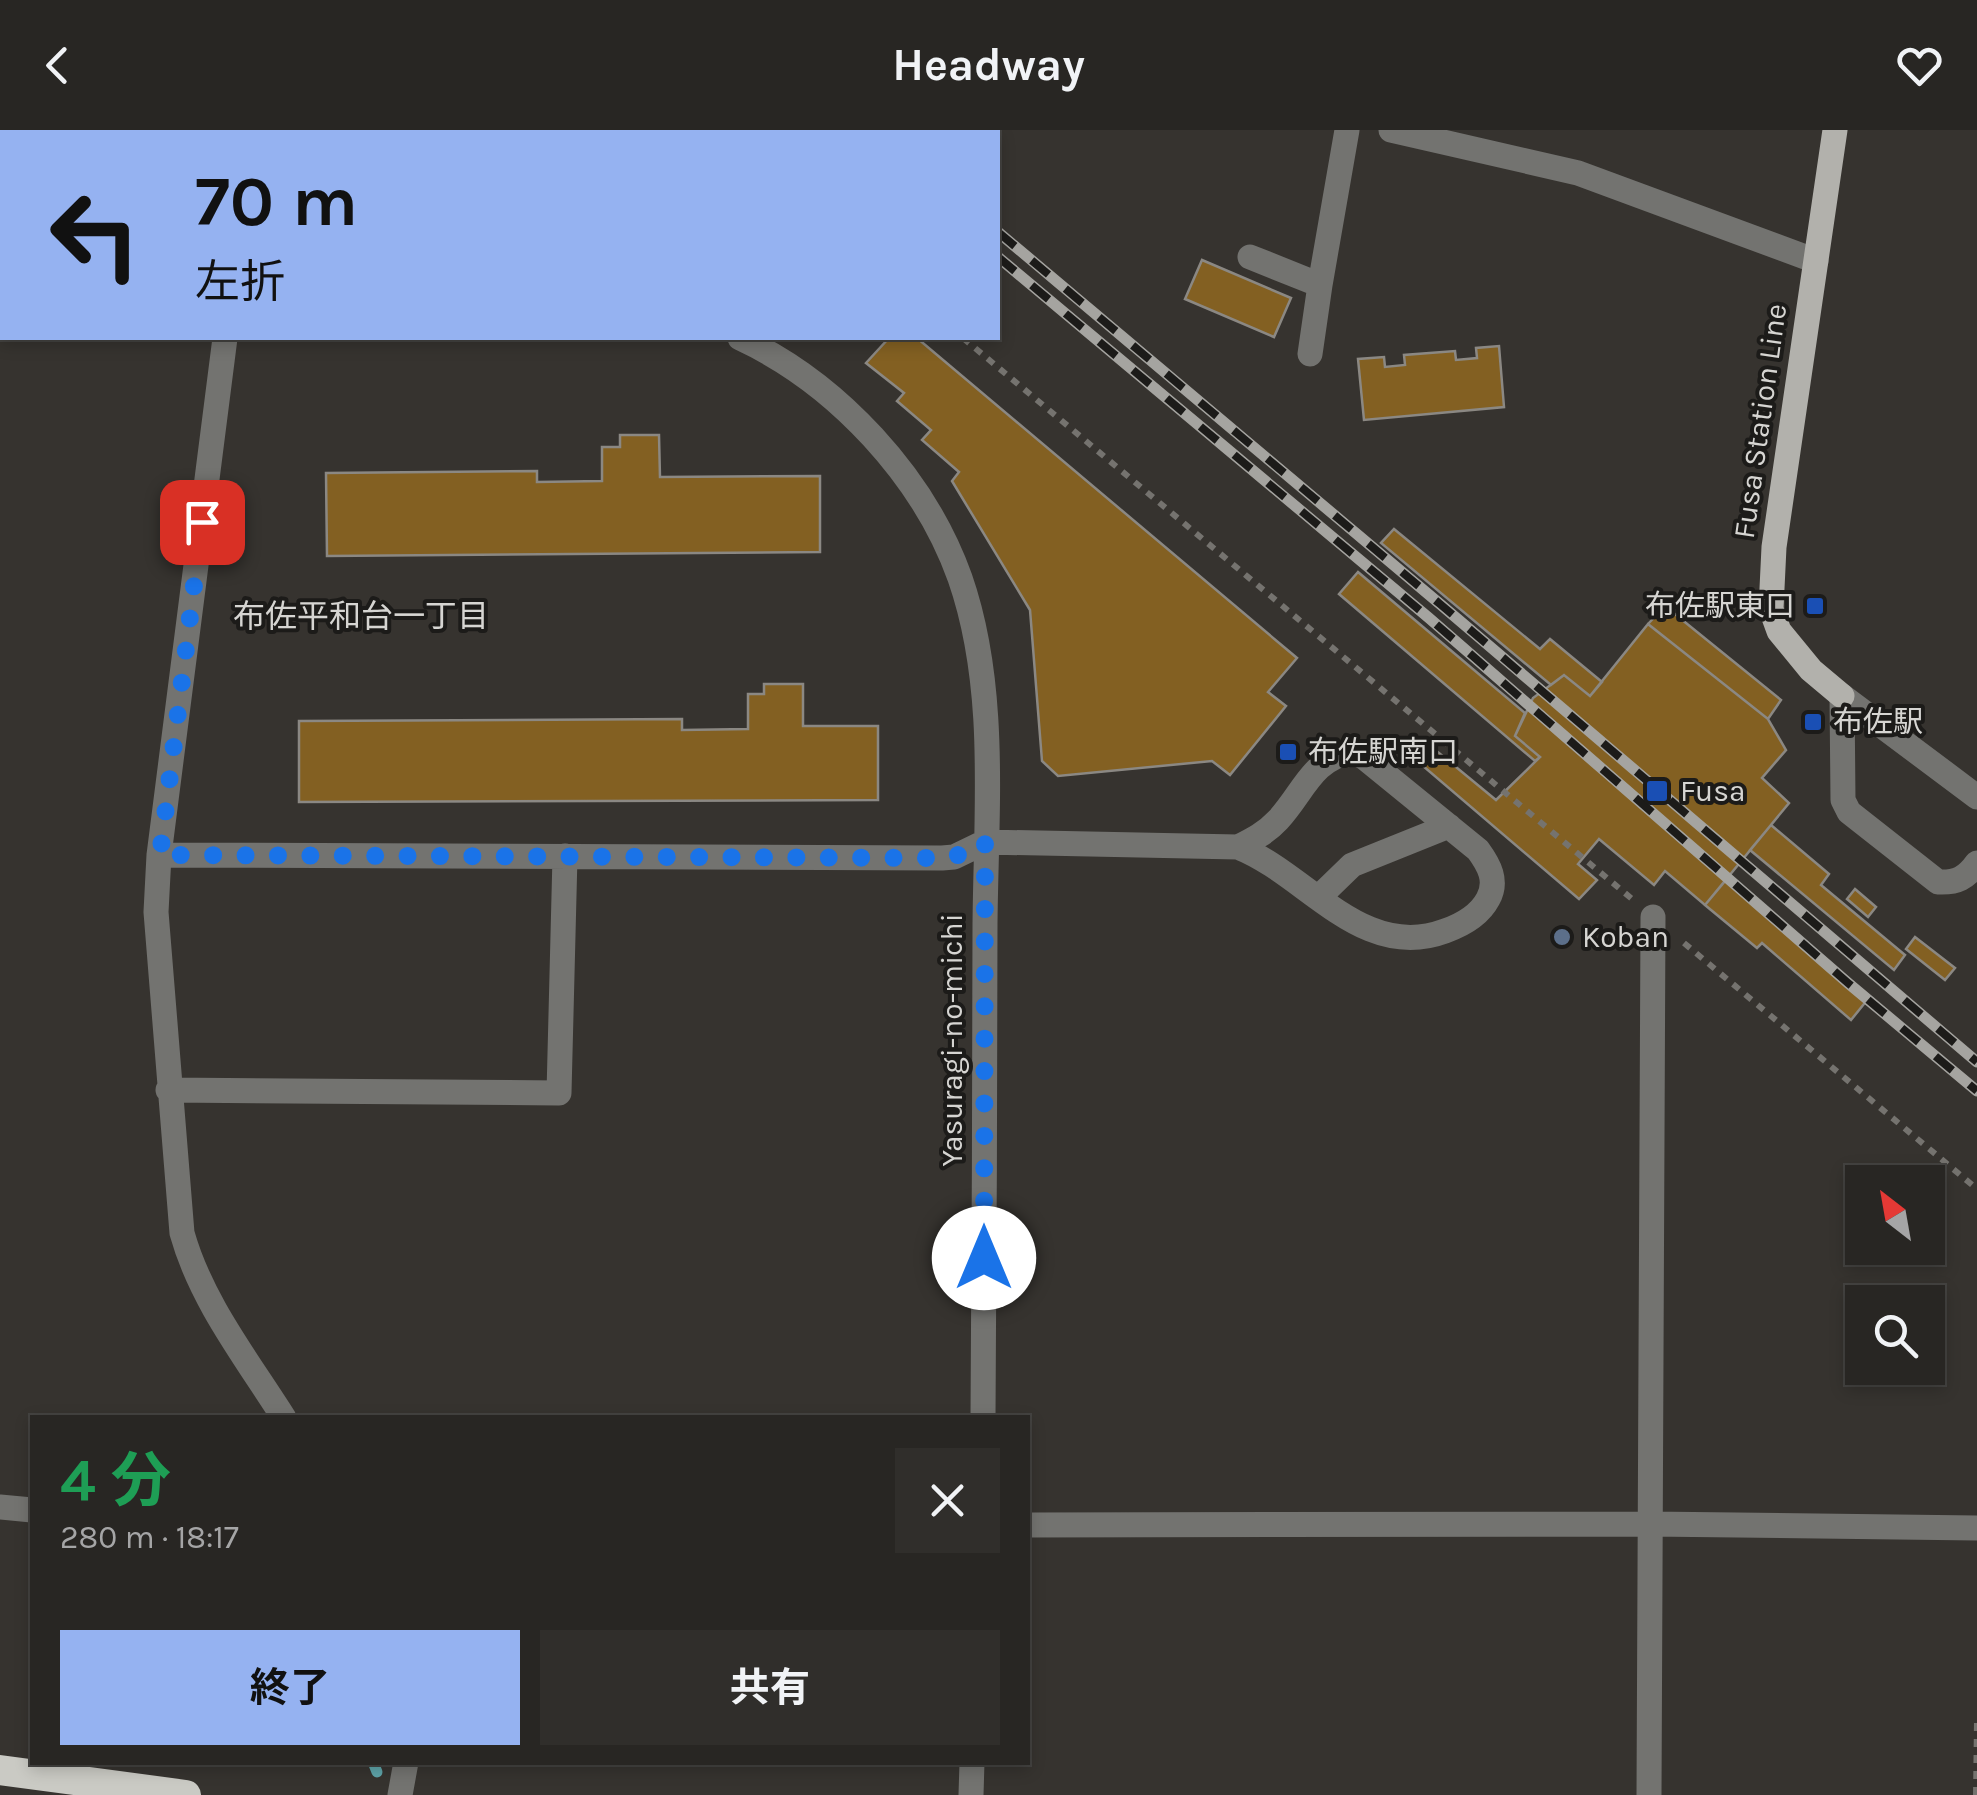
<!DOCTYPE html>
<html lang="ja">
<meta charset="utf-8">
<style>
:root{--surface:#282623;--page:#302e2b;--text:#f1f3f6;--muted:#a5a5a6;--line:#444341;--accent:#95b2f1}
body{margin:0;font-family:Karla,"Noto Sans JP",sans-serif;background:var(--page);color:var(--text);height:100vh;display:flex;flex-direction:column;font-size:38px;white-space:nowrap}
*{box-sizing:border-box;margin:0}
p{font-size:32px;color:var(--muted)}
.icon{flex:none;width:55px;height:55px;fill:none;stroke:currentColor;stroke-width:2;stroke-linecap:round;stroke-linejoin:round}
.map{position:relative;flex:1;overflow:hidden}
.sheet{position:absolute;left:30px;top:1285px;width:1000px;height:350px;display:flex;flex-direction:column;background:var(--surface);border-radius:0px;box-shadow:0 5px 15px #0003,0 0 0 2px var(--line)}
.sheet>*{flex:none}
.banner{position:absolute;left:0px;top:0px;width:1000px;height:210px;box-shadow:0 5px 15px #0003,0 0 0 2px var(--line);background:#95b2f1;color:#111;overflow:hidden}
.needle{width:65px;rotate:329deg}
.buttons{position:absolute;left:1845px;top:1035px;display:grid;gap:20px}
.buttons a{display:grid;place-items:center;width:100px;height:100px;border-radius:0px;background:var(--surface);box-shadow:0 5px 15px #0003,0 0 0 2px var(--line);font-size:50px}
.pin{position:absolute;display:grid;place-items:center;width:85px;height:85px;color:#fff;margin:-42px;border-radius:20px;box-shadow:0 5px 15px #0006}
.me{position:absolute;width:110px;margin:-55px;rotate:0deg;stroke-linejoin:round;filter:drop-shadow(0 0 8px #0008)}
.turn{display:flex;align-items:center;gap:35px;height:210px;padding:0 30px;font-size:45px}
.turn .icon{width:130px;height:130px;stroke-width:2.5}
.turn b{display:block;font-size:70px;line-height:85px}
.round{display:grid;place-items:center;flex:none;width:105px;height:105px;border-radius:0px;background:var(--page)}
.head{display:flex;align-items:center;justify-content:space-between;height:170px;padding:0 30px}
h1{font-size:60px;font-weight:700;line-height:75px;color:#1e9e55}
.cta{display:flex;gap:20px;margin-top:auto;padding:20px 30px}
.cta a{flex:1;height:115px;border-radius:0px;background:var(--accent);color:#111;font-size:40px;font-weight:700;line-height:115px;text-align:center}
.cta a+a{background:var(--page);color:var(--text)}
header{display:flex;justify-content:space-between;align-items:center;height:130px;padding:0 30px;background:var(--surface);font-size:45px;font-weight:700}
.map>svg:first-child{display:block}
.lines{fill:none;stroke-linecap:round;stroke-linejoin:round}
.stream{stroke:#5ea4a9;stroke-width:11}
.building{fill:#836022;stroke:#8b8883;stroke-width:2.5}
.path{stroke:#75736f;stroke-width:6;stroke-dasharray:8 8;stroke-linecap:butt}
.minor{stroke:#737370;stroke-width:25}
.major{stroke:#b2b1ac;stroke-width:25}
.highway{stroke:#cacac4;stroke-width:30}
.rail-casing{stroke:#a5a4a0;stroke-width:11}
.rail{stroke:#1c1b19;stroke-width:8;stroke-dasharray:22;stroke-linecap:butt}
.route{stroke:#1a73e8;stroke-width:18;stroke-dasharray:0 32.4}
.transit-dot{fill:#1a4fb4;stroke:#1c1b19;stroke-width:4}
.service-dot{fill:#5c6f8a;stroke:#1c1b19;stroke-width:4}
.labels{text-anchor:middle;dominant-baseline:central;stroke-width:8;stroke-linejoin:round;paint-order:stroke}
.street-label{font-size:30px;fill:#d6d5d2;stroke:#1c1b19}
.poi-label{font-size:30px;fill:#d6d5d2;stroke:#1c1b19;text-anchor:start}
.neighbourhood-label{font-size:32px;fill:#d6d5d2;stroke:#1c1b19}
</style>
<header><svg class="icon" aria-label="back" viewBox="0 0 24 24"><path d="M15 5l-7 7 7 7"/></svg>Headway<svg class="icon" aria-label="heart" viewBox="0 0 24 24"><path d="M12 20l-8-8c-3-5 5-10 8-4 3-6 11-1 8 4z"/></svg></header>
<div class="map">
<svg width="1977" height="1665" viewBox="0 0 1977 1665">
<rect width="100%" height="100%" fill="#36332f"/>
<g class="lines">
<path class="stream" d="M373 1632 377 1642"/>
</g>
<path class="building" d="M335 0 572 1 619 0V2H335Z
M1202 130 1291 168 1274 207 1185 169Z
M889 208H917L1297 528 1268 562 1286 576 1230 645 1212 631 1058 646 1042 631 1030 480 952 351 959 342 922 310 931 300 897 271 904 263 866 233Z
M1499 216 1504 277 1364 290 1358 229 1384 227 1385 237 1405 235 1404 225 1455 221 1456 230 1477 228 1476 218Z
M620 305H659L660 347 820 346V422L327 426 326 343 537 341V352L602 351V317H620Z
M1394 399 1540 519 1550 509 1602 552 1590 566 1564 545 1551 555 1381 413Z
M1358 442 1525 583 1515 606 1540 627 1535 631 1339 464Z
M1665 476 1781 570 1768 589 1648 494Z
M1648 494 1768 589 1786 620 1762 648 1789 673 1705 775 1665 741 1654 755 1599 709 1578 734 1597 750 1579 769 1409 624 1422 609 1496 670 1540 627 1515 606 1533 568 1564 545 1590 566Z
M764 554H803V596H878V670L299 672V591L682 589V600L748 599V564H764Z
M1771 695 1829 744 1821 755 1905 825 1894 840 1750 720Z
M1726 750 1868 869 1851 890 1762 813 1757 818 1705 775Z
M1855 759 1876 777 1868 787 1847 769Z
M1915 807 1955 838 1945 850 1906 819Z"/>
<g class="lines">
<path class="path" d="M715 0 718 2
M963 208 1632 769
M1684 813 1977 1059
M1976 1665 1977 1591"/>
<path class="minor" d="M1391 0 1578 43 1816 131
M251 2V0
M0 39 2 40
M1250 127 1320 155 1310 224
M1320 155 1347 0
M225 208 159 725 156 782 182 1103C201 1171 246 1228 284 1288
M740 208C837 253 924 347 960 448 998 557 986 681 985 794 985 959 984 1123 983 1288
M1842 566 1843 670 1849 682 1938 752C1957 753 1966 748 1977 733
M1842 566 1977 667
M159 725 942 728 954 727 985 712 1238 717C1307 744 1362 832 1445 801 1462 795 1479 786 1488 769 1498 751 1489 735 1478 720L1365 628 1352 621C1311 630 1304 662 1278 690 1266 703 1252 710 1238 717
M1319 767 1352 735 1449 696
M168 960 559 963 565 726
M0 1377 32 1380
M1028 1395 1650 1394 1977 1398
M400 1665 406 1632
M971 1665 972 1632
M1649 1665 1653 787"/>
<path class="major" d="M1835 0 1774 417 1771 479 1779 501 1811 540 1842 566"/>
<path class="highway" d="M0 1640 186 1665"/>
<g class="rail-casing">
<path id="rail" d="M841 0 845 2
M875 0 878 2
M998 102 1440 474 1977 932
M998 127 1429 488 1848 853 1977 961"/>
</g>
<use href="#rail" class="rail"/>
</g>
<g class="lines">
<path class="route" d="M202 392 160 725 942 728 954 727 985 712 984 1128"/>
</g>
<g class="transit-dot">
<rect x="1805" y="466" width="20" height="20" rx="5"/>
<rect x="1803" y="582" width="20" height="20" rx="5"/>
<rect x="1278" y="612" width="20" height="20" rx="5"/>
<rect x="1645" y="649" width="24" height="24" rx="5"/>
</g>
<circle class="service-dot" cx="1562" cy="807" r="10"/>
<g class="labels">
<g class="street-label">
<text transform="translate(1760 291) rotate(-82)">Fusa Station Line</text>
<text transform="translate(952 910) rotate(-90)">Yasuragi-no-michi</text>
</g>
<g class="poi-label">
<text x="1795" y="476" text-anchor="end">布佐駅東口</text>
<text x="1833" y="592">布佐駅</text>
<text x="1308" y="622">布佐駅南口</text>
<text x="1680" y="661">Fusa</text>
<text x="1582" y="807">Koban</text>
</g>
<g class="neighbourhood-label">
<text x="361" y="486">布佐平和台一丁目</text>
</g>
</g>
</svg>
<div class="buttons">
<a><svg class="needle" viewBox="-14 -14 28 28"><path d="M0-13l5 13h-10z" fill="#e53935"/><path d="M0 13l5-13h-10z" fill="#a5a5a6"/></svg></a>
<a><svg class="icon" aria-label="search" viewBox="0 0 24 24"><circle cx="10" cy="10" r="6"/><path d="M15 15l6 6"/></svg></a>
</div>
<div class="pin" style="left:202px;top:392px;background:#d93025"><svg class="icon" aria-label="arrive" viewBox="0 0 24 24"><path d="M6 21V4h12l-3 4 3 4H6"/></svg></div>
<svg class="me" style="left:984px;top:1128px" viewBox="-20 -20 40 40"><circle r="19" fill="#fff"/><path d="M0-13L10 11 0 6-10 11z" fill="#1a73e8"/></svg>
<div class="banner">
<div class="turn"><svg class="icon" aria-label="left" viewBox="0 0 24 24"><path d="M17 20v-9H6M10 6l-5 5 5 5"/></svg><div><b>70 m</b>左折</div></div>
</div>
<section class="sheet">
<div class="head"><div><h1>4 分</h1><p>280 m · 18:17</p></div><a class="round"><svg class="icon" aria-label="close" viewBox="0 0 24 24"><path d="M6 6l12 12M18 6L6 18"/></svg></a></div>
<div class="cta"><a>終了</a><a>共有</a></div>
</section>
</div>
